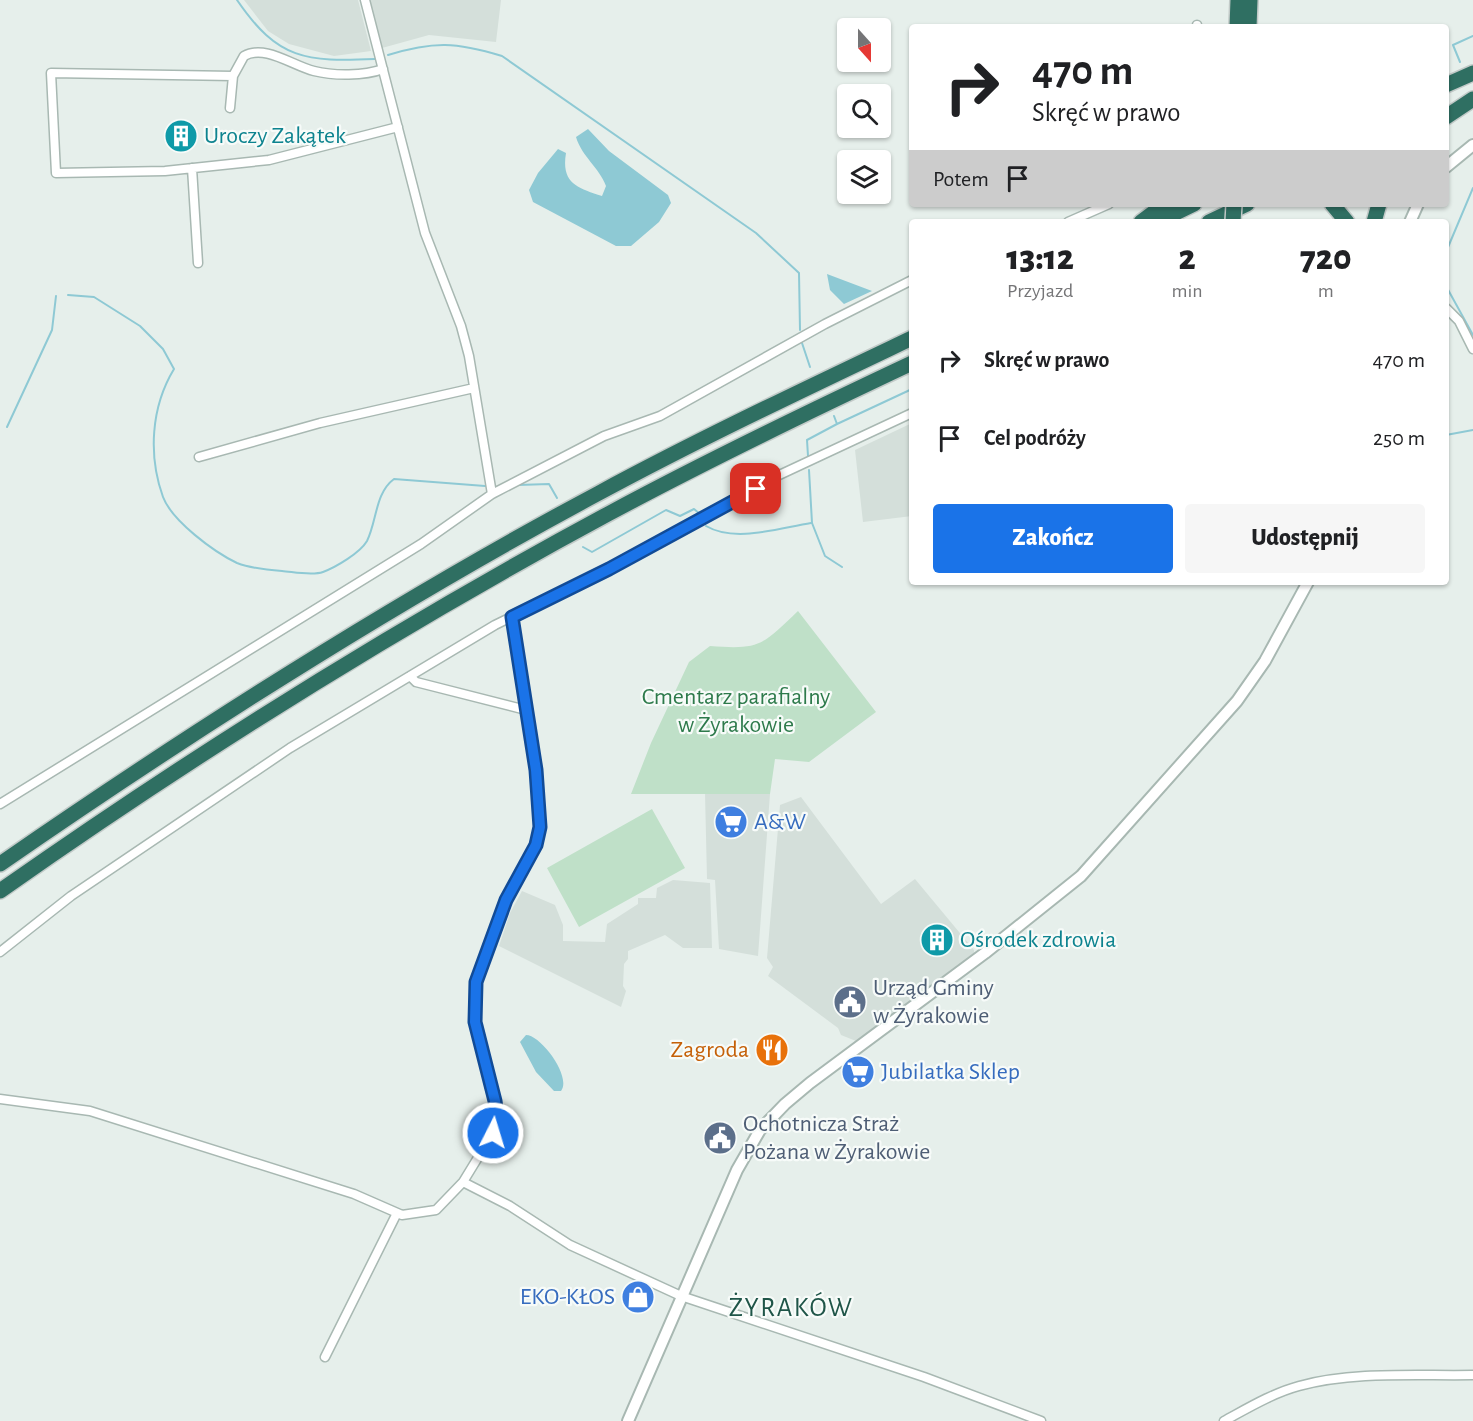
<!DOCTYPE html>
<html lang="pl">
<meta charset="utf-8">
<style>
:root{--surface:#fff;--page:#f6f6f6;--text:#202124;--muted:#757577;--accent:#1a73e8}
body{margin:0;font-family:"Alegreya Sans",sans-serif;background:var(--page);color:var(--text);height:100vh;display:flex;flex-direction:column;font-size:22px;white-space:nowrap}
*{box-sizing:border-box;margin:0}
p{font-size:20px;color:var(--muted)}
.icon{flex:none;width:33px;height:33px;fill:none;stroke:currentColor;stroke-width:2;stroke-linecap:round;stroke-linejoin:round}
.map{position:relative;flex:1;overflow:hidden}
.details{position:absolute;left:909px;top:219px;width:540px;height:366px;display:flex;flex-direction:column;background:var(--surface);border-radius:6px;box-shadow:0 2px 4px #0004}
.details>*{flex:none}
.guide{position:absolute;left:909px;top:24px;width:540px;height:183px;border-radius:6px;box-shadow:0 2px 4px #0004;background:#fff;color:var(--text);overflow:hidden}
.needle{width:39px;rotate:159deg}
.buttons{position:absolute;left:837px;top:18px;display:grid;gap:12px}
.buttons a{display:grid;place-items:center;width:54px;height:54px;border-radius:6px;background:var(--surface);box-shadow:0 2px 4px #0004;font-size:30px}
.pin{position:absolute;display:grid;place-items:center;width:51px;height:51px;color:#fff;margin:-26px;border-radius:12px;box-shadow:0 3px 9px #0006}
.me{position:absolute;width:66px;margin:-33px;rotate:5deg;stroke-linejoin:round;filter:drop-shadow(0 0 4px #0008)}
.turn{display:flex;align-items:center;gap:21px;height:126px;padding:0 24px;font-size:27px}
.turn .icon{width:78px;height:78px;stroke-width:2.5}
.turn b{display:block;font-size:42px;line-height:51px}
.then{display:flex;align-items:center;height:57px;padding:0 24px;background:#0003;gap:12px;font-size:22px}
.eta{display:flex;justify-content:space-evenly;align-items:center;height:102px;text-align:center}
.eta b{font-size:36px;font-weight:800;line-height:42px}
.primary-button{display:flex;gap:12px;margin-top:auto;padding:12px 24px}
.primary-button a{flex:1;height:69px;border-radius:6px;background:var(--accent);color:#fff;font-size:24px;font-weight:800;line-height:69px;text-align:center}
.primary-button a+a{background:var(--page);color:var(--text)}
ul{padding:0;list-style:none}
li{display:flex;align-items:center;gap:18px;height:78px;padding:0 24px}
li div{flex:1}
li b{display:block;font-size:22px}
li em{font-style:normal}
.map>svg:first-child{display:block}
.built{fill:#d4dfda}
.green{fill:#bfe0c8}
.water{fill:#8ec9d4}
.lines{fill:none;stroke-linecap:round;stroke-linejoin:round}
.stream{stroke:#8ec9d4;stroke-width:2}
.minor-casing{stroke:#a8b8b2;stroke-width:11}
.tertiary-casing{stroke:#a8b8b2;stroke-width:14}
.motorway-casing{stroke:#c2cac8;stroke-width:18}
.minor{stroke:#fff;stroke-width:8}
.tertiary{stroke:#fff;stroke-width:10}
.motorway{stroke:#2f6f62;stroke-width:15}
.motorway-bridge-casing{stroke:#c2cac8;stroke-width:18;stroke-linecap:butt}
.motorway-bridge{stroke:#2f6f62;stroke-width:15}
.route-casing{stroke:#114b97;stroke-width:15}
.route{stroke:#1a73e8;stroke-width:10}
.labels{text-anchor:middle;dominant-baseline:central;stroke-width:4.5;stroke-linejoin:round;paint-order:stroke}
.culture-label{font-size:24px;fill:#0d838f;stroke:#f7fbf9;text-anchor:start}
.park-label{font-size:24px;fill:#2d7a4b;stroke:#f7fbf9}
.shop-label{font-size:24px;fill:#366cbe;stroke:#f7fbf9;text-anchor:start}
.service-label{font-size:24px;fill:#4e5e75;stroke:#f7fbf9;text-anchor:start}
.food-label{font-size:24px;fill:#c56008;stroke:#f7fbf9;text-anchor:end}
.quarter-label{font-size:27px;letter-spacing:1.5px;fill:#1f5548;stroke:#f7fbf9}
</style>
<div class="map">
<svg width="1473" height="1421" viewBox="0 0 1473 1421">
<rect width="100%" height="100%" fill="#e6efeb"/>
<path class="built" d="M244 0H358L371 51 334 56 289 44 268 31Z
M370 0H501L496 42 429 35 382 48Z
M912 423V516L863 522 855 450Z
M767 792 770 794 758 956 719 949 715 880 707 879 705 793Z
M801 797 881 904 915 879 974 950V954L856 1041 841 1035 838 1028 768 976 773 967 767 958 780 805Z
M673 880 710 883 712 948H683L665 935 628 951V959L624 964 623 986 626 991 621 1007 499 946 510 913 522 891 555 905 563 925V941L605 942 607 924 638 904V898H656L657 888Z"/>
<path class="green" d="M798 611 876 712 809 762 775 759 770 794H631L651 743 689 662 710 646C761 650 762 645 798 611Z
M652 809 685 868 579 927 547 868Z"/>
<path class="water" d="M588 129 609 151 668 195 671 203 659 222 631 246H616L533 202 529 190 538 173 558 149 566 153C561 183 577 188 602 196L606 186C599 167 582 157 576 137Z
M827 274 872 291 844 304 830 290Z
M526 1035C541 1035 572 1077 561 1091H554L536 1072 520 1042Z"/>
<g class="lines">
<path class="stream" d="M237 0C278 60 306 62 375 59
M388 55C434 41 456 42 502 56L756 233 799 273 800 330
M1460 62 1453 45 1473 36
M1446 252 1473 188
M1446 286 1473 335
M68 295 94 297 140 326 163 349 174 369C151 407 148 455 163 497 172 521 214 552 237 563 250 568 268 570 282 571 294 572 312 576 323 572 336 567 360 553 367 541 377 521 375 493 394 479L485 486
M802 343 810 367
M837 424 912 389
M7 427 52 330 56 296
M1446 435 1473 430
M808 456 807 440 837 424 834 416
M809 470 812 523 825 556 842 567
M518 485 549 484 557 498
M706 526C735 543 779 528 811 523
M583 547 592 552 666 510 680 516 694 509 700 514"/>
<g class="minor-casing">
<path id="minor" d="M365 0 425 233 461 326 469 356 492 494
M1197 27V25
M383 69C364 76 334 76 314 71 293 66 265 44 244 56L233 76 51 73 56 173 165 171 269 160 398 127
M230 108 233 76
M192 168 198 263
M1068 222 1109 204
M1446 308 1459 321 1473 349
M199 457 320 423 474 388
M410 676 416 682 526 710
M0 804 421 544 492 494 604 436 660 416 825 324 912 280
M0 952 71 896 290 748 495 625 609 569 775 477 912 413
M0 1099 90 1111 354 1194 402 1215 436 1210 463 1182 493 1133 497 1117 495 1101 475 1022 476 982 506 900 536 845 540 827 536 770 512 617
M463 1182 510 1206 570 1245 681 1296 924 1377 1041 1421
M325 1357 397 1213
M1224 1421C1248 1408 1273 1393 1299 1386 1354 1371 1417 1376 1473 1375"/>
</g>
<g class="tertiary-casing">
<path id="tertiary" d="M1446 167 1473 145
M1410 222 1418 204
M628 1421 737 1170 760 1130 785 1104 810 1083 985 953 1081 876 1237 701 1265 661 1308 582"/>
</g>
<g class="motorway-casing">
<path id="motorway" d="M1237 27 1238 0
M1249 27 1250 0
M1446 85 1473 73
M1446 117 1473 99
M1332 204 1347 222
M1141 222 1165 204
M1157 222 1194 204
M1209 222 1247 204
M1374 222 1379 204
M0 864C194 730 391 604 599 493 701 438 807 388 912 338
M0 891C195 754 398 627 608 514 708 460 810 411 912 363"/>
</g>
<use href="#minor" class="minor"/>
<use href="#tertiary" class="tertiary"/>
<use href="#motorway" class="motorway"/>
<g class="motorway-bridge-casing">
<path id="motorway-bridge" d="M1233 222 1234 204"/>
</g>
<use href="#motorway-bridge" class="motorway-bridge"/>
</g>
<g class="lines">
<g class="route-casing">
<path id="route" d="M493 1133 497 1117 495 1101 475 1022 476 982 506 900 536 845 540 827 536 770 512 617 609 569 756 489"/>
</g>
<use href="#route" class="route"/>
</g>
<defs>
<g id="building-disc" transform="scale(1.725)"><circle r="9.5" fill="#0f9aa8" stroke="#f7fbf9"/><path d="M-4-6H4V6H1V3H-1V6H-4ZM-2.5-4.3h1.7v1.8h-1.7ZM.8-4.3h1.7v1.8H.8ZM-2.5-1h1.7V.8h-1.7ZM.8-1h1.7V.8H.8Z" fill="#fff"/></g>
<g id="supermarket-disc" transform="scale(1.725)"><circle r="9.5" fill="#3f7fe0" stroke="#f7fbf9"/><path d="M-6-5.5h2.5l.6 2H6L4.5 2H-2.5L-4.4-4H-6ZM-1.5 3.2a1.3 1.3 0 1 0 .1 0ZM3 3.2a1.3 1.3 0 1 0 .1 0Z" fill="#fff"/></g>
<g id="civic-disc" transform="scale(1.725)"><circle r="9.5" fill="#5c6f8a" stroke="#f7fbf9"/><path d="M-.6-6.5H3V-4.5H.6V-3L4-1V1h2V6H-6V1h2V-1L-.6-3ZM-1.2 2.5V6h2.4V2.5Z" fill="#fff"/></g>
<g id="restaurant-disc" transform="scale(1.725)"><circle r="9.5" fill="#e8710a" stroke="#f7fbf9"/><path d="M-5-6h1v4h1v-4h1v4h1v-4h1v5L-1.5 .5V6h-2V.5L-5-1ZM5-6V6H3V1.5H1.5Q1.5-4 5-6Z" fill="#fff"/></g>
<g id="shop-disc" transform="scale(1.725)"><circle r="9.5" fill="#3f7fe0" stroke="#f7fbf9"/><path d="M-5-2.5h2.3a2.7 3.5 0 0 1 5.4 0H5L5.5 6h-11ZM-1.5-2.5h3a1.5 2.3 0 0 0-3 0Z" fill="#fff"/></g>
</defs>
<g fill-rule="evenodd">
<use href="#building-disc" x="181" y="136"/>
<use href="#supermarket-disc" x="731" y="822"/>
<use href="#building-disc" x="937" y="940"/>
<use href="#civic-disc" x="850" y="1002"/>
<use href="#restaurant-disc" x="772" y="1050"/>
<use href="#supermarket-disc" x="858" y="1072"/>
<use href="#civic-disc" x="720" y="1138"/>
<use href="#shop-disc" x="638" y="1297"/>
</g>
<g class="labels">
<g class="culture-label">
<text x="204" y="136">Uroczy Zakątek</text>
<text x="960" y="940">Ośrodek zdrowia</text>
</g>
<g class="park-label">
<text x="736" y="697">Cmentarz parafialny<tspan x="736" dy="28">w Żyrakowie</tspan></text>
</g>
<g class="shop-label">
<text x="754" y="822">A&amp;W</text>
<text x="881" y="1072">Jubilatka Sklep</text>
<text x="615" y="1297" text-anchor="end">EKO-KŁOS</text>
</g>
<g class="service-label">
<text x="873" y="988">Urząd Gminy<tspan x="873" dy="28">w Żyrakowie</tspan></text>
<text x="743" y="1124">Ochotnicza Straż<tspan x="743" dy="28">Pożana w Żyrakowie</tspan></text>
</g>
<g class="food-label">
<text x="749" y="1050">Zagroda</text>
</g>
<g class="quarter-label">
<text x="791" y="1307">ŻYRAKÓW</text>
</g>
</g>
</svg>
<div class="buttons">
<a><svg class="needle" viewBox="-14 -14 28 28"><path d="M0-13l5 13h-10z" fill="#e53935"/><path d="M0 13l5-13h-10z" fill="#757577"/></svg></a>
<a><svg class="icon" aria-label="search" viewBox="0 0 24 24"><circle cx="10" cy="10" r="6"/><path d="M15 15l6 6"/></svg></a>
<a><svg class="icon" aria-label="layers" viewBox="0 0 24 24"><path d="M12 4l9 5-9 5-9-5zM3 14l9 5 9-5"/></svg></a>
</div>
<div class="pin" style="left:756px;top:489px;background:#d93025"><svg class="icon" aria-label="arrive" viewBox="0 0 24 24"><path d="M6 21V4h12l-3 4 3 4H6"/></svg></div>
<svg class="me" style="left:493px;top:1133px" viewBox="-20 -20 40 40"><circle r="17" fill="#1a73e8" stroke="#fff" stroke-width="3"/><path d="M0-11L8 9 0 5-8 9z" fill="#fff"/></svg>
<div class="guide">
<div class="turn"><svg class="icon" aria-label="right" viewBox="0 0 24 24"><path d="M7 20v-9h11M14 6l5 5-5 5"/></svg><div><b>470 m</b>Skręć w prawo</div></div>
<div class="then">Potem<svg class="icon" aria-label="arrive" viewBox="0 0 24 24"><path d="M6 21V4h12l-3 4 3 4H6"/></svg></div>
</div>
<section class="details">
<div class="eta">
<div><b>13:12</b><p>Przyjazd</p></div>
<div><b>2</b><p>min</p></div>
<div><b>720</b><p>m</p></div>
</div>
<ul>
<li><svg class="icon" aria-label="right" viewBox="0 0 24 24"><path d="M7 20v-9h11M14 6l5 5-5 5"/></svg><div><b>Skręć w prawo</b></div><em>470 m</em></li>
<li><svg class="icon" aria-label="arrive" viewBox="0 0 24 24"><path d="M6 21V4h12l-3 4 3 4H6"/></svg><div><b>Cel podróży</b></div><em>250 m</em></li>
</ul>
<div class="primary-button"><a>Zakończ</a><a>Udostępnij</a></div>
</section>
</div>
